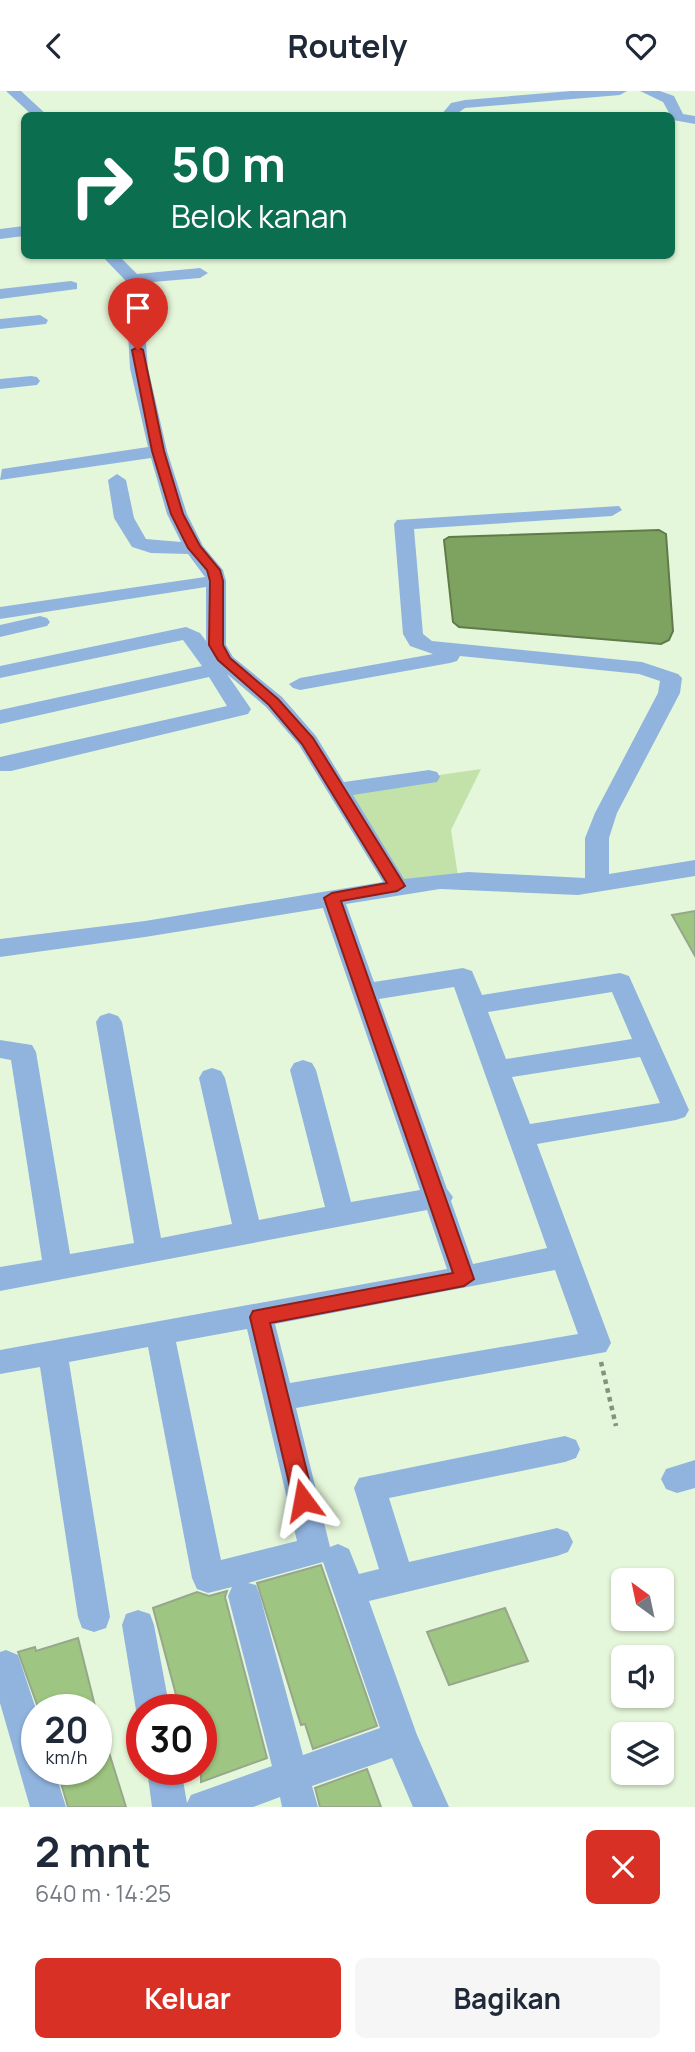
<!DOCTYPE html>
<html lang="id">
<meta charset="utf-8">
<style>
:root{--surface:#fff;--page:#f6f6f7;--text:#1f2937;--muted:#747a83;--accent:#d93025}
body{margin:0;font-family:Manrope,sans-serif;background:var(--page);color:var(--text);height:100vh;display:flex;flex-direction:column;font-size:26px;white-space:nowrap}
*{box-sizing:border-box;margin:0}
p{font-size:23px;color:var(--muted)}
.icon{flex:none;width:38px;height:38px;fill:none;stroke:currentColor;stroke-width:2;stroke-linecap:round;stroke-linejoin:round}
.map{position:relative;height:1716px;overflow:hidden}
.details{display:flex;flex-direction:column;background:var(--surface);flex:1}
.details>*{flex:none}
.top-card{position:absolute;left:21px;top:21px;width:654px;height:147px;border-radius:10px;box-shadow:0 2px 5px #0004;background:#0b6e4f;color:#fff;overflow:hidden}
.needle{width:46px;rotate:327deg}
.fabs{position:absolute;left:611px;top:1477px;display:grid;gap:14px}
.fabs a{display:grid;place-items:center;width:63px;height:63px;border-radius:10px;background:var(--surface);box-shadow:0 2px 5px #0004;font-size:35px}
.speed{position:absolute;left:21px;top:1603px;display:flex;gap:14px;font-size:35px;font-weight:700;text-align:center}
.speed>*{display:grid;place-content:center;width:91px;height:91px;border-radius:50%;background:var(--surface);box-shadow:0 2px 5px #0004;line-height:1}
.speed small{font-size:18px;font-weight:400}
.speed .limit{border:10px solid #d22;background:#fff;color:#111}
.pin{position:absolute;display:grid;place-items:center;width:60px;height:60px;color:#fff;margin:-72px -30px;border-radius:50% 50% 50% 0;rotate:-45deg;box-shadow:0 0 7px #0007}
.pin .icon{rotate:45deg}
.me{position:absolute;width:77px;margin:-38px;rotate:347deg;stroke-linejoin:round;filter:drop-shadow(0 0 5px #0008)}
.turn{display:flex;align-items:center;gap:24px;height:147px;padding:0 35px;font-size:32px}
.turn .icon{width:91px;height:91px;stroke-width:2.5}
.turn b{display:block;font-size:49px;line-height:60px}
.round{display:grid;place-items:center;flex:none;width:74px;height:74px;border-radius:10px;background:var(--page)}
.head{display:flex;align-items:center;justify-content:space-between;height:119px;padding:0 35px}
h1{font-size:42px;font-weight:700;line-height:52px}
.action{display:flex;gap:14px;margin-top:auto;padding:14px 35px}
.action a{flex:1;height:80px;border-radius:10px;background:var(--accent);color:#fff;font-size:28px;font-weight:700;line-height:80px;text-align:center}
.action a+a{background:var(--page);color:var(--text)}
header{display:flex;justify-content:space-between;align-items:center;height:91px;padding:0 35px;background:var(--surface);font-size:32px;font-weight:700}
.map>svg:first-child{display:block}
.green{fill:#c2e2aa}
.water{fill:#7ea361;stroke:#5f7b49;stroke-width:2}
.building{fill:#9ec581;stroke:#97a78c;stroke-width:2}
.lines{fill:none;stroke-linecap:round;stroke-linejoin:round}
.path{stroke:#85927d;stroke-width:4.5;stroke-dasharray:4.5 4.5;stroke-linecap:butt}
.minor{fill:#91b4df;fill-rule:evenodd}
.route{fill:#d93025;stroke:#8d1f18;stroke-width:2}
</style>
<header><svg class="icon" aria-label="back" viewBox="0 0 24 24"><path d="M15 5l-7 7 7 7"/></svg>Routely<svg class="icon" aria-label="heart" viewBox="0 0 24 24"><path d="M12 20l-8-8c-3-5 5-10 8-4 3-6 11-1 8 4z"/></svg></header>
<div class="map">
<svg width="695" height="1716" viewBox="0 0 695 1716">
<rect width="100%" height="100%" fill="#e5f7da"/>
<path class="green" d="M481 678 451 739 458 785 392 794 335 699Z"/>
<path class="water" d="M659 439 666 443 673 540 669 549 661 553 459 536 453 531 444 449 449 446Z"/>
<path class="building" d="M695 820V865L672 824Z
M321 1474 377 1635 313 1658 305 1633 301 1634 257 1492Z
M227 1500 225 1506 267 1667 201 1691V1619H180L153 1517 197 1501 209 1505Z
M505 1517 528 1570 449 1594 427 1541Z
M78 1547 96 1619H39L18 1561 35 1556 36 1560Z
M102 1639 126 1716H68L57 1678H96V1640Z
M367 1678 381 1716H320L315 1697Z"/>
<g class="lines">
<path class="path" d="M601 1271 616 1335"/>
<path class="minor" d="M6 0H21L47 24H32Z
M571 0H627L620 4 465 17 455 24H441L451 12 465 9Z
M640 0H660L674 5 683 23 695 25V33L673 29 663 11Z
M24 135V145L0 148V138Z
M101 164H118L137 183 200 177 208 182 200 187 141 192 148 277 167 360 187 423 203 455 223 479 226 490V554L233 566 282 606 316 645 344 691 429 679 437 681 440 686 437 691 353 704 404 788 468 781 585 787V747L595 722 658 602 660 590 639 583 460 565 457 570 450 572 300 599 293 597 289 593 300 587 433 563 410 555 403 543 394 433 397 429 619 415 622 419 612 425 414 438 423 543 432 550 642 571 678 583 682 587 680 602 617 722 609 747V783L695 769V785L578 804 440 798 346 813 374 891 463 877 472 880 482 904 620 882 629 885 689 1019 685 1026 676 1029 537 1053 611 1252 606 1261 296 1317 330 1456 338 1453 349 1458 359 1483 379 1478 354 1397 359 1387 565 1345 576 1349 580 1358 576 1367 565 1371 389 1407 409 1471 557 1437 568 1441 573 1451 568 1461 557 1465 369 1510 417 1644 449 1716H413L392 1667 312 1695 318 1716H282L280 1706 253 1716H152L147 1678H181L187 1712 191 1704 272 1675 228 1505 232 1496 208 1502 197 1498 192 1487 148 1256 69 1271 110 1526 106 1537 94 1541 82 1537 78 1526 40 1276 0 1283V1259L447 1178 427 1119 0 1200V1176L42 1169 11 969 0 967V949L32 954 36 961 70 1163 134 1152 96 931 100 925 109 922 118 925 122 931 161 1147 232 1133 199 987 203 980 212 977 221 980 225 987 259 1129 325 1116 290 979 294 972 303 969 312 972 316 979 351 1111 420 1099 323 817 145 846 0 866V848L145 830 383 791 299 654 266 616 227 583 251 618 248 623 11 680H0V666L227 615 209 586 0 633V619L202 575 183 549 0 587V575L186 536 200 542 206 550V496L0 528V516L205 486 188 463 151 462 132 456 114 427 108 389 117 383 126 389 134 427 146 448 181 451 167 423 151 367 0 389 2 378 148 356 130 277 125 189ZM454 896 547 1157 473 1173 451 1110 453 1106 447 1098 379 908ZM612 901 632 948 506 968 488 921ZM640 966 660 1012 530 1033 512 986ZM555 1179 578 1243 290 1292 275 1233ZM247 1238 297 1450 221 1469 176 1251ZM323 1471 380 1637 303 1664 260 1505 256 1494 248 1492Z
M71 190 77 192V198L0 208V198Z
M40 224 48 229 46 233 0 238V228Z
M31 285 37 286 40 290 37 294 0 298V288Z
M40 525 47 527 50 531 47 535 0 546V534Z
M695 1369V1397L677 1402 666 1398 661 1388 666 1378Z
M138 1519 150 1523 154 1534 170 1619H142V1631L136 1619 122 1534 126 1523Z
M6 1559 18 1564 37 1621V1678H54L66 1716H30L0 1612V1561Z"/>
</g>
<path class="route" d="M138 256 143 259 164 360 183 423 200 455 220 479 223 490V554L230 567 278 608 313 647 405 795 397 800 341 810 474 1188 464 1195 270 1232 314 1409 311 1415 303 1418 296 1415 293 1409 250 1226 253 1220 453 1182 324 807 332 802 387 792 302 653 269 614 218 569 209 554 210 490 207 479 188 457 171 423 152 360 132 259Z"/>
</svg>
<div class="fabs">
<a><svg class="needle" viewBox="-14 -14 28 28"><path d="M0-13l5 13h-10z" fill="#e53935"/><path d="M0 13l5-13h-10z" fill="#747a83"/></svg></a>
<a><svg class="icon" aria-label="sound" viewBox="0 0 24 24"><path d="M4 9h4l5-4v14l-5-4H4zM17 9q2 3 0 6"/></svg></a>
<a><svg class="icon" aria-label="layers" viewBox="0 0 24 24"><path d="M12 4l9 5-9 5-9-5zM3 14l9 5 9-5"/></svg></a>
</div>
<div class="speed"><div>20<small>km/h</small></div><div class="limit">30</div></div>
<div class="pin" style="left:138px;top:259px;background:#d93025"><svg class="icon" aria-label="arrive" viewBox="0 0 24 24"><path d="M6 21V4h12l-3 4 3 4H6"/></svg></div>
<svg class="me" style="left:303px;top:1409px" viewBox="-20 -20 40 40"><path d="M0-17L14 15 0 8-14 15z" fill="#d93025" stroke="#fff" stroke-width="4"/></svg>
<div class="top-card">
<div class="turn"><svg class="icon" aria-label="right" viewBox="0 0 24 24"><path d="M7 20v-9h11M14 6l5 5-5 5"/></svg><div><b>50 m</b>Belok kanan</div></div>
</div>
</div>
<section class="details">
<div class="head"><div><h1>2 mnt</h1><p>640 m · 14:25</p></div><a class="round" style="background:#d93025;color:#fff"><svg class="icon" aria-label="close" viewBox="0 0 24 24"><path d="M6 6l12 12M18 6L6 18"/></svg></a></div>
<div class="action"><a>Keluar</a><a>Bagikan</a></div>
</section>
